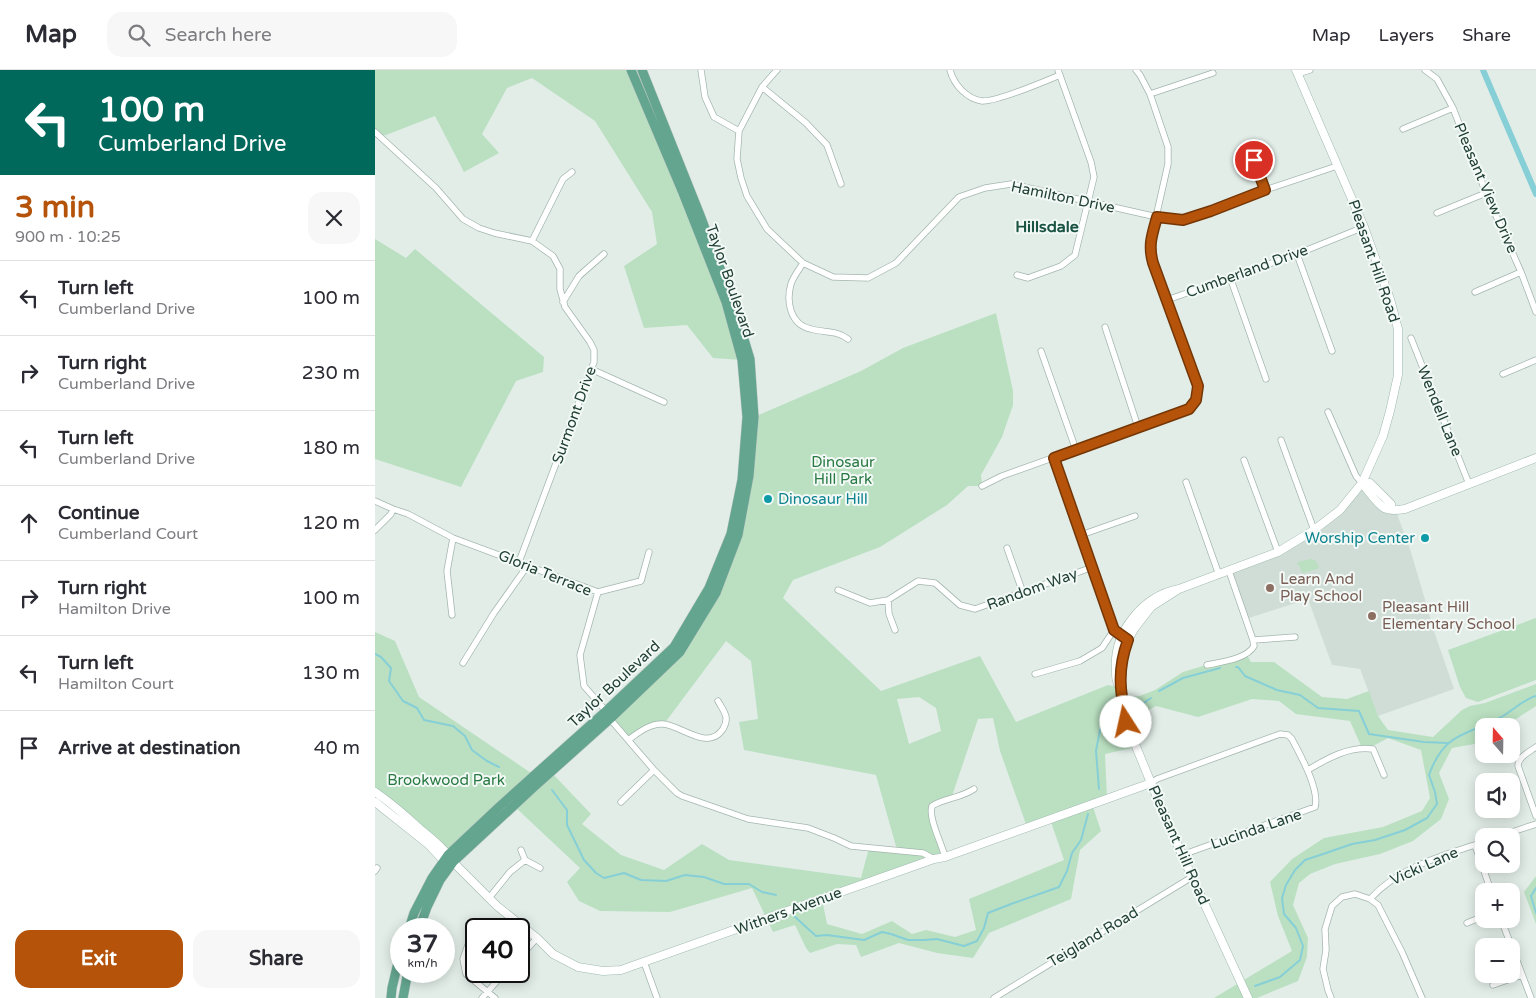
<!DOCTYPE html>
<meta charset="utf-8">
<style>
:root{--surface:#fff;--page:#f7f7f7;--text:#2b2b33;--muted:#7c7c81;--line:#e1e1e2;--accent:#b45309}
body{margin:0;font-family:"Varela Round",sans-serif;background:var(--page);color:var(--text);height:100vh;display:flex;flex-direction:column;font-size:19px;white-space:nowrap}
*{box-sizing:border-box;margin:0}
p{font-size:16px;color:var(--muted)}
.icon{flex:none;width:28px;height:28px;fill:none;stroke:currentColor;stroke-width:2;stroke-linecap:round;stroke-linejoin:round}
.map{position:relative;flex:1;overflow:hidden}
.sheet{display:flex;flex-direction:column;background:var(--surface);width:375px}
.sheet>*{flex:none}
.banner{background:#00695c;color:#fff;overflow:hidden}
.needle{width:32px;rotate:340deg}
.tools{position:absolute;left:1100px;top:648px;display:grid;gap:10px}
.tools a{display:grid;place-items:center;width:45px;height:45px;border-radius:10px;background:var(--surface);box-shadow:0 2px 12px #0003;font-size:25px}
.speed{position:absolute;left:15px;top:848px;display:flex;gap:10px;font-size:25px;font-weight:700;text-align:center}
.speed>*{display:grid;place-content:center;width:65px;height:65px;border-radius:50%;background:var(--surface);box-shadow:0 2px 12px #0003;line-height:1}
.speed small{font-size:12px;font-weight:400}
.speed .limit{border:2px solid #111;border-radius:8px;background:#fff;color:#111}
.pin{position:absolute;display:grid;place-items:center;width:42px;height:42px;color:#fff;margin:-21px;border:2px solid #fff;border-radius:50%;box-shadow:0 1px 5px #0007}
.me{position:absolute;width:55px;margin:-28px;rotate:350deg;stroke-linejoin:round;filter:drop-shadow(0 0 4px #0008)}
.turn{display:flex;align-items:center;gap:18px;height:105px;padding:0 15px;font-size:22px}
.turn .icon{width:65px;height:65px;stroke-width:2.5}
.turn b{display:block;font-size:35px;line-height:42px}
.round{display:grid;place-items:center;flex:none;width:52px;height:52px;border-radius:15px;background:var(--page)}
.overview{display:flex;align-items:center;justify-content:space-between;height:85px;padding:0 15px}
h1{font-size:30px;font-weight:700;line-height:38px;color:var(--accent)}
.primary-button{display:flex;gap:10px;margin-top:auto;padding:10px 15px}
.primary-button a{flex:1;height:58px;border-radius:15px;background:var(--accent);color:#fff;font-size:20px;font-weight:700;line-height:58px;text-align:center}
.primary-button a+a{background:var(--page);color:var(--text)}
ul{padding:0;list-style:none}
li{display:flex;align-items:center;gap:15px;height:75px;padding:0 15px;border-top:1px solid var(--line)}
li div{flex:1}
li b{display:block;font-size:19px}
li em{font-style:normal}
header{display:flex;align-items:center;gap:30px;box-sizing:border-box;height:70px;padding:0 25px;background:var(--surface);border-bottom:1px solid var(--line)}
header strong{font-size:24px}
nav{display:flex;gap:28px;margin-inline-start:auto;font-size:18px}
.search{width:350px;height:45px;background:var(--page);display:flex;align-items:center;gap:12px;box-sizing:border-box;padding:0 18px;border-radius:15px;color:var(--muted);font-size:19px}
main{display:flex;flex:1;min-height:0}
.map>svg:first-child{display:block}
.built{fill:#d0ddd6}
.green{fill:#bae0c1;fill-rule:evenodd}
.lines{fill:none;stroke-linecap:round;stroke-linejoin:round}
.stream{stroke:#87cfd6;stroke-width:2}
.canal{stroke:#87cfd6;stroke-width:6}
.street-casing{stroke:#a4b6af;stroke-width:7}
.secondary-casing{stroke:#a0baaf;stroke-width:9}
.primary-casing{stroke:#c1cac6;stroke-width:10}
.street{stroke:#fff;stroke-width:5.5}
.secondary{stroke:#fff;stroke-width:8}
.primary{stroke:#64a590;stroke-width:9}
.route-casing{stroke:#753606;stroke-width:12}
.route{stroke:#b45309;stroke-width:9}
.culture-dot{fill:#0f9aa8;stroke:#f3f9f6;stroke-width:2}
.education-dot{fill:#8d6e63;stroke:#f3f9f6;stroke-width:2}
.labels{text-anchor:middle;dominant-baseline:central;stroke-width:4;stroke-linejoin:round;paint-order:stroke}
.street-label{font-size:15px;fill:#214035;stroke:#f3f9f6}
.park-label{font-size:15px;fill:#287942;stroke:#f3f9f6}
.culture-label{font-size:15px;fill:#0d838f;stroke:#f3f9f6;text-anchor:start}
.education-label{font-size:15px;fill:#785e54;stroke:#f3f9f6;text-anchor:start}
.neighbourhood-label{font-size:16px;font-weight:bold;fill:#1b5342;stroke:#f3f9f6}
</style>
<header>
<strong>Map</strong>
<div class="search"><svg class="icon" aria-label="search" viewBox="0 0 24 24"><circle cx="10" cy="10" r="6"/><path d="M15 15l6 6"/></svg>Search here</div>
<nav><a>Map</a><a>Layers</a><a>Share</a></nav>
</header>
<main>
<section class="sheet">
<div class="banner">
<div class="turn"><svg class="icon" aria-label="left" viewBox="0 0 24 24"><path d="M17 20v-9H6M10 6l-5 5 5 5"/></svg><div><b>100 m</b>Cumberland Drive</div></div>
</div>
<div class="overview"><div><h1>3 min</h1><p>900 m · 10:25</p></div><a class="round"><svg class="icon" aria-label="close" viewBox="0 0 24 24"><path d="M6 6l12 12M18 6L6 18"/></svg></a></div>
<ul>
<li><svg class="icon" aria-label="left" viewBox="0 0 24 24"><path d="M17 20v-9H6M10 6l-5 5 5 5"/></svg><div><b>Turn left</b><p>Cumberland Drive</p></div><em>100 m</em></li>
<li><svg class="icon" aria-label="right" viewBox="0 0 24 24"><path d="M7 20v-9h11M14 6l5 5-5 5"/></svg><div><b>Turn right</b><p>Cumberland Drive</p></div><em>230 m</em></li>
<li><svg class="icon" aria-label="left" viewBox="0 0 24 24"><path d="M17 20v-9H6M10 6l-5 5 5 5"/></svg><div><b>Turn left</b><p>Cumberland Drive</p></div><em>180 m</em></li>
<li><svg class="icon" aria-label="ahead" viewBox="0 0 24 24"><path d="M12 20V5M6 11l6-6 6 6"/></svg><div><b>Continue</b><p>Cumberland Court</p></div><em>120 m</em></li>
<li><svg class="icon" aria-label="right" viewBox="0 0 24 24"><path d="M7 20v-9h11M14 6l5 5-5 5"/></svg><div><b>Turn right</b><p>Hamilton Drive</p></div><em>100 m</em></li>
<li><svg class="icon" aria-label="left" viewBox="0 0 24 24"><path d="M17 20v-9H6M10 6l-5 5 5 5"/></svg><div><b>Turn left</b><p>Hamilton Court</p></div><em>130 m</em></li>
<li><svg class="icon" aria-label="arrive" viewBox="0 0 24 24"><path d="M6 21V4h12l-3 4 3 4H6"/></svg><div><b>Arrive at destination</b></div><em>40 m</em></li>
</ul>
<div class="primary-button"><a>Exit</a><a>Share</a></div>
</section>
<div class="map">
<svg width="1161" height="928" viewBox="0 0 1161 928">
<rect width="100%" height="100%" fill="#e2ede8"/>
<path class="built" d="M987 413 1010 438 1021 441 1036 482 1060 564 1079 619 1003 646 985 599 957 595 933 529 871 549 856 501 903 482 965 440Z"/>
<path class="green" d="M0 0H256L308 123 367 290 338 288 312 255 269 258 249 196 282 174 277 142 220 51 157 8 132 18 107 64 124 83 89 102 60 46 11 65 4 66 0 62Z
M0 169 31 188 40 179 169 287 168 302 141 311 86 417 0 389Z
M621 243 638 321V335L627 367 606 405 607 416H593L572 435 505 477 418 510 408 528 506 621 605 586 641 652 733 615 745 618 747 628 765 626 780 620 808 602 871 583 876 592H899L947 627 972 629 994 621 1003 646 1013 660 1058 667 1087 640 1095 636 1110 633 1161 614V636L1130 656H1109V671L1105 673 1077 678 1064 703 1074 729 1066 749 1038 771 1005 784 960 794 935 804 924 813 918 835 933 868 932 887 923 911 882 928H839L917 881 903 846 895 812 917 789 949 768 1008 757 1047 741 1055 728 1046 680 1013 668 998 676 987 678 975 651 921 644 904 631 877 629 823 647 781 636 751 652 761 677 730 684 732 728 717 734 726 761 705 780 696 829 614 863 598 888 562 883 524 873 486 887 481 875 462 874 435 883 431 878 420 855 398 862 377 818 295 842 225 841 204 831 192 812 205 798 139 736 176 702 216 744 207 754 246 785 289 800 327 774 354 790 486 808 494 778 522 780 501 705 369 680 364 652 383 649 376 591 351 571 289 654 279 655 253 670 235 649 341 523 379 347 486 301 528 278ZM544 627 561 638 566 661 534 674 522 629ZM618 648 625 681 652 757 675 749 689 790 594 829 601 860 580 867 551 860 537 864 517 851 487 864 452 854 447 829 570 787 555 741 564 732 576 729 603 649Z
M936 489 941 491 944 497 943 499 927 503 925 497 922 494 923 492Z
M1161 548V610L1103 632 1091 628 1085 617 1073 580Z
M0 562 20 571 44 627 159 705 73 785 0 722Z
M1161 806V854L1149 822Z"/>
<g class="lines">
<path class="stream" d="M0 584 6 587 16 598 14 611 28 631 42 638 49 650 78 656 90 666 97 680 112 691 124 697
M861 597H863L870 606 902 620 925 625 943 638 984 641 994 664 1049 672 1073 673
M784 621 808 608 845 598
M759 640 776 628
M724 719 721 681 725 660 737 645
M177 720 192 740V755L209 790 221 803 229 808 249 803 266 810 291 811 310 805 329 807 349 814H374L387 822 401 825
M1161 818 1156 826 1161 843
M419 846 441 866 452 865 489 870 507 862 516 864 533 870H549L562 869 589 876 602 871 609 858 613 843 636 834 684 817 692 801 697 783 706 770 713 744
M880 916 905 907 925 890 928 876 921 858 909 844 907 828 911 815 920 800 930 790 954 782 977 774 1000 770 1030 760 1052 748 1062 734 1060 722 1054 705C1070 660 1093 666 1128 646 1138 640 1149 629 1161 626"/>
<path class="canal" d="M1108 0 1161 124"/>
<g class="street-casing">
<path id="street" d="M326 0 330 27 339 47 364 61
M402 0 387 17 364 61 362 89 366 108 372 126 392 159 428 193 458 207 493 208 521 193 584 127 610 118 636 114 782 147 808 150 836 141 890 120 962 96
M575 0C579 15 592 29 607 31 622 32 668 12 685 5
M1050 0 1062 9 1078 38 1111 123 1146 202 1161 242
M922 4 935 0
M387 17 431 53 452 75 466 114
M775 24 838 3
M1028 59 1078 38
M0 62 61 118 88 149 104 158 119 163 157 171 178 186 185 199V219L190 237 215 272 219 280V292L144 492
M873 75 890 120
M1062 143 1111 123
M157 171 188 109 197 102
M922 184 957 281
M428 193C424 200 418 207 416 214 411 231 415 255 436 259 450 263 461 260 473 269
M642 205 653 208 686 196 700 185 719 107 716 92 683 0
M855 207 891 309
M1100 222 1146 202
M792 230 922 184 989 157
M188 232 204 206 229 184
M730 257 763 357
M1036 268 1094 414
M666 281 701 380
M216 299 289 332
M1128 304 1161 290
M953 342 981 406 987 413
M906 370 939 460
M679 388 739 560 750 568
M869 390 903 482
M811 412 844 505
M607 416 627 406 814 339 821 330 823 316 778 193 775 181 776 169 793 94V77L775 24 765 5 761 0
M0 431 18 439 33 444 78 468 223 522
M0 460 16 444 18 439
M706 465 760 446
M632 478 648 523
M854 501 878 570
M463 520 495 533 513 530 543 511 560 513 585 535 600 539 718 497
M223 522 205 585 209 616 231 641
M223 522 266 511 274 482
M513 530 514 544 520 560
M77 545 72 501 78 468
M88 593 119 543 153 495
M832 595C846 592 872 589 879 576L878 570 920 567
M660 604 705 591 727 578 739 560
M235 649 279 700 302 723 307 726 373 749 433 758 459 768 476 776 548 783 559 789
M253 670C263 663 275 653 288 654 306 655 333 682 348 659 355 647 349 642 343 631
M1161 677C1154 682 1143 687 1143 696L1161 746
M933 700C953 688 974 676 998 679L1009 705
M776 713 782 709 905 664 913 665 917 669C925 685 945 719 940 737L807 785
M246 732 279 700
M1125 766 1161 754
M1100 775 1116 821
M146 780 150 790 165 798
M570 787C567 774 553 748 557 736 570 728 586 728 599 719
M0 801 2 798
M114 828 135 802 150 790
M995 829C1024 797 1069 785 1109 772
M1126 849 1156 928
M1092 853 1109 846
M93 875 88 889 91 904 120 928
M144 888 162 868
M269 892 282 928
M1118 915 1147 905
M107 928 131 901
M619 928 817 807
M956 928 953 920 948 899 951 880 950 859 957 836 967 827 980 824 995 829 1003 835 1027 882 1047 928"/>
</g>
<g class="secondary-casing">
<path id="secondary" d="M987 413C992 420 1002 433 1009 438 1015 441 1024 440 1030 439L1161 388
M987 413H995L1016 434 1017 439
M804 519 903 482 939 460 965 440 987 413 1008 366 1015 341 1023 305V259L1015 229 989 157 921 0
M745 618 748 584 753 570 759 559 776 537 804 519C768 526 738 562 741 600 741 607 741 612 745 618L751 652 776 713 807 785 873 928
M0 722C16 733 31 746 45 759 57 769 70 779 78 792L69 791 53 774 0 732
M78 792 122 836 162 868 178 884 203 897 228 901 246 900 559 789 570 787 776 713"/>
</g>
<g class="primary-casing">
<path id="primary" d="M34 859 39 843 57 808 73 785 125 736 231 641 299 577 334 518 356 464 367 410 372 347 367 290 351 232 308 123 256 0
M44 859 52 837 65 810 78 792 159 717 235 649 305 582 341 523 363 465 374 406 379 347 375 289 358 233 325 145 267 0
M16 928 17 918 26 880
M28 928 33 901"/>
</g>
<use href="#street" class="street"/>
<use href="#secondary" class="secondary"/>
<use href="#primary" class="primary"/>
</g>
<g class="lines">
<g class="route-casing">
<path id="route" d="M751 652C745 621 742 600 753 570L739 560 679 388 814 339 821 330 823 316 778 193C773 175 777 165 782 147L808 150 836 141 890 120 879 90"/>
</g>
<use href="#route" class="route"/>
</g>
<g class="culture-dot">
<circle cx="393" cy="429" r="5"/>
<circle cx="1050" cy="468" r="5"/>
</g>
<g class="education-dot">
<circle cx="895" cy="518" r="5"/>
<circle cx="997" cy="546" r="5"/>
</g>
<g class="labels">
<g class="street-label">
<text transform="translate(1111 118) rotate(67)">Pleasant View Drive</text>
<text transform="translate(688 127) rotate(12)">Hamilton Drive</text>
<text transform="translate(999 191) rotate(71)">Pleasant Hill Road</text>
<text transform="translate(872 201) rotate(-20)">Cumberland Drive</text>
<text transform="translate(355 211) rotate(71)">Taylor Boulevard</text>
<text transform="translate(1065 341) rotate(68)">Wendell Lane</text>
<text transform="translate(199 345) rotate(-70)">Surmont Drive</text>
<text transform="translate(170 503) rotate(22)">Gloria Terrace</text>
<text transform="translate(657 519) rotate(-20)">Random Way</text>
<text transform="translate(239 614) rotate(-43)">Taylor Boulevard</text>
<text transform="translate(881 759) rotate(-19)">Lucinda Lane</text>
<text transform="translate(804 775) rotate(66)">Pleasant Hill Road</text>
<text transform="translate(1049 796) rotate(-24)">Vicki Lane</text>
<text transform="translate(413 841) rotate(-20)">Withers Avenue</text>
<text transform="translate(718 867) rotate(-31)">Teigland Road</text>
</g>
<g class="park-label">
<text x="468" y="392">Dinosaur<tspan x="468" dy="17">Hill Park</tspan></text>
<text x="71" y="710">Brookwood Park</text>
</g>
<g class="culture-label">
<text x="403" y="429">Dinosaur Hill</text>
<text x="1040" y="468" text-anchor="end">Worship Center</text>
</g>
<g class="education-label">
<text x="905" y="509">Learn And<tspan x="905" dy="17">Play School</tspan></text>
<text x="1007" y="537">Pleasant Hill<tspan x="1007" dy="17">Elementary School</tspan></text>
</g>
<g class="neighbourhood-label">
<text x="672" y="157">Hillsdale</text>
</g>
</g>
</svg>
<div class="tools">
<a><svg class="needle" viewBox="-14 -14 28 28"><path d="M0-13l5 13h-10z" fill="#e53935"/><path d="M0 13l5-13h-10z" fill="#7c7c81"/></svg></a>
<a><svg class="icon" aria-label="sound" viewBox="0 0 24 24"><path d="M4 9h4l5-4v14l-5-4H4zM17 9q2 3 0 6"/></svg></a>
<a><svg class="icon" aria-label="search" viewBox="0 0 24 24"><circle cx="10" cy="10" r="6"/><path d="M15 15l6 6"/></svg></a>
<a>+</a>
<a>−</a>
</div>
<div class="speed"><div>37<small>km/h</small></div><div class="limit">40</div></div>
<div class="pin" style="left:879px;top:90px;background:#d93025"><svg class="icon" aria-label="arrive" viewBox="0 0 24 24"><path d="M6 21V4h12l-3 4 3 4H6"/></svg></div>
<svg class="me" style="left:751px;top:652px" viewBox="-20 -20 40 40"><circle r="19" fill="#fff"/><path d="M0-13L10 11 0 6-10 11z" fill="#b45309"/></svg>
</div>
</main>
